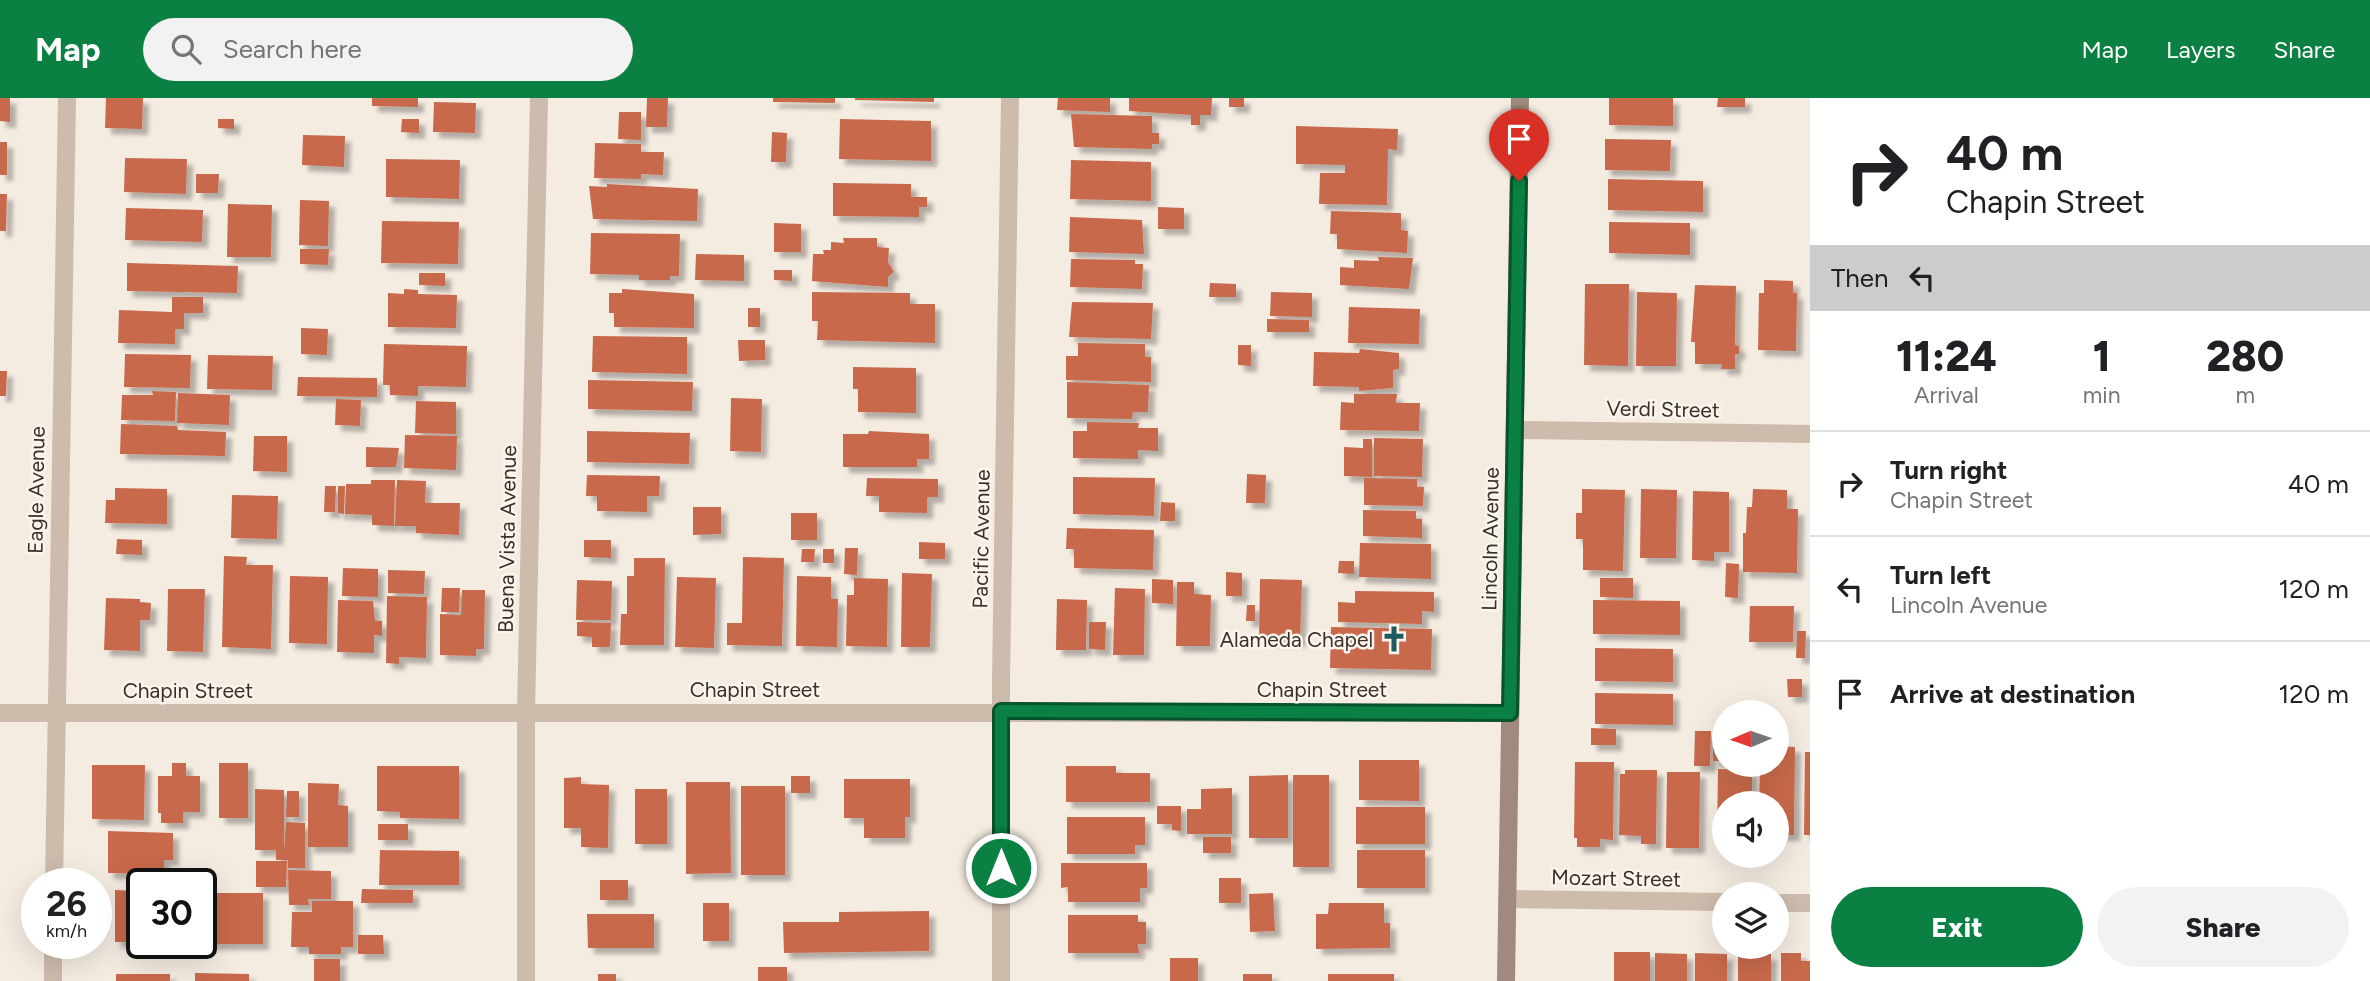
<!DOCTYPE html>
<style>
:root{--surface:#fff;--page:#f2f2f2;--text:#202124;--muted:#757577;--line:#e0e0e0;--accent:#0b8043}
body{margin:0;font-family:Figtree,sans-serif;background:var(--page);color:var(--text);height:100vh;display:flex;flex-direction:column;font-size:26px;white-space:nowrap}
*{box-sizing:border-box;margin:0}
p{font-size:23px;color:var(--muted)}
.icon{flex:none;width:38px;height:38px;fill:none;stroke:currentColor;stroke-width:2;stroke-linecap:round;stroke-linejoin:round}
.map{position:relative;flex:1;overflow:hidden}
.drawer{display:flex;flex-direction:column;background:var(--surface);width:560px}
.drawer>*{flex:none}
.guide{background:#fff;color:var(--text);overflow:hidden}
.needle{width:46px;rotate:268deg}
.fabs{position:absolute;left:1712px;top:602px;display:grid;gap:14px}
.fabs a{display:grid;place-items:center;width:77px;height:77px;border-radius:50%;background:var(--surface);box-shadow:0 7px 28px #0002;font-size:35px}
.speed{position:absolute;left:21px;top:770px;display:flex;gap:14px;font-size:35px;font-weight:700;text-align:center}
.speed>*{display:grid;place-content:center;width:91px;height:91px;border-radius:50%;background:var(--surface);box-shadow:0 7px 28px #0002;line-height:1}
.speed small{font-size:18px;font-weight:400}
.speed .limit{border:4px solid #111;border-radius:10px;background:#fff;color:#111}
.pin{position:absolute;display:grid;place-items:center;width:60px;height:60px;color:#fff;margin:-72px -30px;border-radius:50% 50% 50% 0;rotate:-45deg;box-shadow:0 0 7px #0007}
.pin .icon{rotate:45deg}
.me{position:absolute;width:77px;margin:-38px;rotate:0deg;stroke-linejoin:round;filter:drop-shadow(0 0 5px #0008)}
.turn{display:flex;align-items:center;gap:24px;height:147px;padding:0 21px;font-size:32px}
.turn .icon{width:91px;height:91px;stroke-width:2.5}
.turn b{display:block;font-size:49px;line-height:60px}
.then{display:flex;align-items:center;height:66px;padding:0 21px;background:#0003;gap:14px;font-size:26px}
.eta{display:flex;justify-content:space-evenly;align-items:center;height:119px;text-align:center}
.eta b{font-size:42px;font-weight:800;line-height:49px}
.primary-button{display:flex;gap:14px;margin-top:auto;padding:14px 21px}
.primary-button a{flex:1;height:80px;border-radius:42px;background:var(--accent);color:#fff;font-size:28px;font-weight:800;line-height:80px;text-align:center}
.primary-button a+a{background:var(--page);color:var(--text)}
ul{padding:0;list-style:none}
li{display:flex;align-items:center;gap:21px;height:105px;padding:0 21px;border-top:2px solid var(--line)}
li div{flex:1}
li b{display:block;font-size:26px}
li em{font-style:normal}
header{display:flex;align-items:center;gap:42px;box-sizing:border-box;height:98px;padding:0 35px;background:var(--accent);color:#fff}
header strong{font-size:33px}
nav{display:flex;gap:38px;margin-inline-start:auto;font-size:24px}
.search{width:490px;height:63px;background:var(--page);display:flex;align-items:center;gap:18px;box-sizing:border-box;padding:0 24px;border-radius:38px;color:var(--muted);font-size:26px}
main{display:flex;flex:1;min-height:0}
.map>svg:first-child{display:block}
.building{fill:#c8694b;filter:url(#shadow)}
.lines{fill:none;stroke-linecap:round;stroke-linejoin:round}
.minor{stroke:#cdbbac;stroke-width:18}
.secondary{stroke:#a18a7d;stroke-width:18}
.route-casing{stroke:#07532c;stroke-width:18}
.route{stroke:#0b8043;stroke-width:12}
.labels{text-anchor:middle;dominant-baseline:central;stroke-width:5;stroke-linejoin:round;paint-order:stroke}
.street-label{font-size:21px;fill:#3b302b;stroke:#fbf5ee}
.poi-label{font-size:21px;fill:#3b302b;stroke:#fbf5ee;text-anchor:end}
</style>
<header>
<strong>Map</strong>
<div class="search"><svg class="icon" aria-label="search" viewBox="0 0 24 24"><circle cx="10" cy="10" r="6"/><path d="M15 15l6 6"/></svg>Search here</div>
<nav><a>Map</a><a>Layers</a><a>Share</a></nav>
</header>
<main>
<div class="map">
<svg width="1810" height="883" viewBox="0 0 1810 883">
<defs>
<filter id="shadow"><feDropShadow dx="6" dy="6" stdDeviation="2" flood-color="#0004"/></filter>
</defs>
<rect width="100%" height="100%" fill="#f4ebe1"/>
<path class="building" d="M0 0H10V24L0 23Z
M106 0H143L142 31 105 30Z
M372 0H418V9L372 8Z
M647 0H668L667 29H646Z
M773 0H835V5L773 4Z
M855 0H934V4L855 2Z
M1058 0H1110V14L1057 12Z
M1129 0H1212L1211 17H1200V27H1191V17L1129 13Z
M1229 0H1244V9H1229Z
M1609 0H1673V28L1609 27Z
M1718 0H1745V9H1717Z
M434 4 476 5 475 35 433 34Z
M619 14H641V42L618 41Z
M1071 16 1152 18V35H1159V46H1152V51L1074 49Z
M218 21H234V31L218 30Z
M402 21H419V35L401 34Z
M840 21 931 23V63L839 61Z
M1296 28 1398 31 1397 52 1388 51 1387 107 1319 106 1320 75H1345V67L1296 66Z
M772 34 787 35 786 64H771Z
M303 37 345 38 344 69 302 67Z
M1605 41 1671 42 1670 73 1605 72Z
M0 44H7V77H0Z
M595 45 641 46V54H664L663 77 641 76V81L594 80Z
M125 60 187 61 186 96 124 94Z
M386 61 460 62 459 101 386 99Z
M1071 62 1151 64V103L1070 101Z
M196 76H219L218 95H196Z
M1608 81 1703 83V114L1608 112Z
M833 85 911 86V99H927V109H919V119L833 118Z
M607 86 698 91 697 123 593 121 589 88 607 89Z
M0 96H7L6 133H0Z
M300 102 329 103 328 148 299 147Z
M228 106 272 107 271 159H227Z
M1158 109 1184 110V131H1158Z
M126 110 203 112 202 144 125 142Z
M1331 113 1401 115V132L1408 133 1407 155 1337 151V136H1330Z
M1070 119 1142 122 1144 156 1069 154Z
M382 123 459 124 458 166 381 165Z
M1609 124 1690 125V157L1609 155Z
M774 125 801 126V154H774Z
M591 135 680 136 679 178H670V182H639V177L590 176Z
M843 140H877V149L889 150 888 164 894 174 888 179V189L812 183 813 156H824L823 152H831V144L844 145Z
M300 151H329L328 167 300 166Z
M696 156 744 157V183L695 182Z
M1378 159 1413 160 1409 191 1340 187V169L1354 170V162L1379 163Z
M1071 161 1135 162V166H1143L1142 191 1070 189Z
M127 165 238 168 237 195 127 193Z
M774 172H792V183L774 182Z
M419 175H445V188L419 187Z
M1764 182 1793 183V195H1797L1796 253 1758 252 1759 195H1764Z
M1210 185 1236 186V199H1209Z
M1585 186H1629L1628 268 1584 267Z
M1695 187 1736 188 1735 247 1739 248V256H1735V271H1721L1722 266H1695V244H1691Z
M404 191 418 192V196L457 197 456 230 388 229V195L404 196Z
M622 191 694 196V230L614 229V215H609V195H622Z
M812 194 910 195V206H935V245L817 242 818 223H812Z
M1271 194 1312 195V219L1270 218Z
M1637 194 1677 195 1676 268H1636Z
M172 199H203V215H184V231H175V246L118 245 119 212 172 214Z
M1072 204 1153 205 1151 241 1069 239Z
M1349 209 1420 211 1419 246 1348 245Z
M748 210H760V229H748Z
M1267 221 1309 222V234H1267Z
M301 230 328 231 327 257 301 256Z
M593 238 687 239V276L592 274Z
M738 242H765V262L739 263Z
M1078 245 1145 246V259H1151V284L1066 282V258H1078Z
M384 246 467 248 466 289 418 288V298L390 297V287H383Z
M1238 247H1251V268L1238 267Z
M1360 251 1399 255V271L1393 272V290L1359 293V289L1313 288 1314 254 1359 255Z
M125 256 191 257 190 290 124 289Z
M208 257 273 258 272 292 207 291Z
M853 269 916 270V315L858 314V291H853Z
M0 273H7L6 298H0Z
M298 279 377 280V299L297 298Z
M588 282 693 284 692 313 588 311Z
M1067 284 1149 287 1148 314H1133L1132 321 1067 320Z
M152 293 176 294 175 323 121 322 122 297H153Z
M178 295 230 297 229 327 177 325Z
M1354 296H1397L1396 305H1420L1419 333 1340 332 1341 304 1354 305Z
M731 300 762 301 761 354 730 353Z
M336 301 361 302 360 328 335 327Z
M416 303 456 304V336L415 335Z
M1087 324 1139 325 1138 330H1158V353L1138 352V361L1073 360V333H1087Z
M121 326 177 328 178 332 226 334 225 358 120 356Z
M587 333 690 335 689 366 587 364Z
M869 333 929 336V361H917V369H843V336H868Z
M405 337 457 338 456 372 404 370Z
M254 338H287V374L253 373Z
M1374 340 1423 341 1422 379 1374 378Z
M1363 341H1372V379L1344 378V349L1363 350Z
M366 349 399 350 396 369H366Z
M1247 376 1266 377 1265 405H1246Z
M587 377 660 378 659 398H647V414L597 413V398H586Z
M1073 379 1155 380 1154 418 1073 416Z
M867 380 938 381V399H927V415L879 414V398H866Z
M1364 380 1417 381V389H1424L1423 408 1364 407Z
M371 382H395L394 428 372 427V417L345 416 346 386H371Z
M397 382 426 383 425 405H460L459 437 416 435V428H395Z
M325 388H336L335 414H324Z
M338 388H345L344 416 338 415Z
M115 390 167 391V426L105 425 106 402H115Z
M1582 391 1625 392 1623 473 1583 472V441H1576V415H1582Z
M1641 391 1677 392 1676 460H1640Z
M1753 391 1787 392V411H1798L1797 475 1743 474V435H1746L1747 409H1752Z
M1693 393 1729 394V454H1714V463L1692 462Z
M232 397 278 398 277 441 231 440Z
M1161 404 1175 405V423H1160Z
M693 409H721V436L693 437Z
M1363 412 1416 413V421H1422V440L1363 438Z
M791 415H817V442H791Z
M1067 430 1154 432 1153 472 1074 470V451H1066Z
M117 441 142 442V457L116 456Z
M584 442H611V460L584 459Z
M919 444 945 445V461H919Z
M1360 445 1431 446V481L1359 479Z
M845 450H858L857 477 844 476Z
M802 451H815L814 464H801Z
M823 451H834V465H823Z
M224 458 247 459 246 467H273L271 551 222 549Z
M743 459 784 460 782 548 727 547V525H742Z
M634 460H665L664 547H620L621 516H627V478H634Z
M1339 463H1354V476L1338 475Z
M1726 465 1739 466 1738 500 1725 499Z
M343 470 378 471V499L342 498Z
M388 472 425 473 424 496 388 495Z
M1226 474 1242 475V498H1226Z
M902 475 932 476 930 549H901Z
M290 478 328 479 327 546 289 545Z
M797 478 831 479V501H838L837 549 796 548Z
M677 479 716 480 714 550 675 549Z
M854 480 888 481 887 549 846 548 847 497H854Z
M1600 480H1633V500L1600 499Z
M1152 481 1173 482V506L1152 505Z
M1260 481 1302 482 1300 543 1259 542Z
M577 482 612 483 611 522H576Z
M1177 484H1194V496L1211 497 1210 548H1176Z
M442 490H460L459 514H441Z
M1115 490 1145 491 1144 557H1113Z
M168 491H205L203 554 167 553Z
M462 492H485L484 551H476V558L440 557V516L461 517Z
M1355 493 1434 494V514L1422 513V526L1338 524V504L1355 505Z
M387 498 427 499 426 560 399 559V566L386 565Z
M106 500 140 501V504L151 505 150 522H140V553L104 552Z
M1057 501 1087 502 1086 552H1056Z
M338 502 373 503 375 523H382V538L374 537V555L337 554Z
M1593 502 1680 503V537L1593 536Z
M1247 507H1255V523H1246Z
M1750 508H1794L1793 544H1749Z
M577 524 611 525 610 549H592V539L577 538Z
M1089 524H1106L1105 552 1089 551Z
M1331 529 1432 531 1431 572 1330 570Z
M1797 533H1806L1805 560H1796Z
M1595 550 1673 551V584L1595 583Z
M1787 581H1802V599H1788Z
M1595 595 1673 596V627L1595 626Z
M1591 630 1616 631V647H1591Z
M1695 633H1711L1710 668H1694Z
M1713 635H1724V663H1713Z
M1776 648 1795 649 1794 737H1776V705H1759L1760 667H1776Z
M1805 654H1810V737H1804Z
M1359 662H1419V703L1359 702Z
M1575 664H1614L1613 742 1600 741V749H1577V740H1574Z
M172 665H186V678H200V714H183V725H161V715H158V678H172Z
M219 665H248V720H219Z
M92 667H145L144 722 92 721Z
M377 668H459V721L400 720V714L377 713Z
M1066 668H1116V675H1150V704H1066Z
M1718 671 1752 672V705H1724V743H1717Z
M1625 672H1657L1656 746H1641V738L1619 737 1620 676H1625Z
M1667 674H1700L1699 750H1666Z
M1288 677V740H1249V678Z
M1293 677H1329V769H1293Z
M791 678H810V695H791Z
M581 679V686L609 687 608 750 581 749V730H564V680Z
M844 681H910V719H905V740H864V720H844Z
M686 684H730L731 775 686 776Z
M308 685 339 686 338 707 348 708V749H308Z
M741 688H785V777H741Z
M1232 690V736H1187V711H1201V691Z
M255 691 284 692V753L286 724 305 725V770H288V762H276V752H255Z
M635 691H667V746H635Z
M287 693H299V719H286Z
M1157 708H1181V733L1172 732V726H1157Z
M1356 709H1425V746H1356Z
M1067 719H1145V747H1135V756H1067Z
M378 726H408V742H378Z
M108 733 173 735V762H164V776L108 775Z
M1203 739H1231V755H1203Z
M380 752 459 753V787H379Z
M1357 752H1425V790H1357Z
M256 763H287L286 789H256Z
M1061 765H1147V790H1140V804H1068V789L1061 790Z
M288 772 331 773V801H308L309 807H289Z
M1219 780H1241V805H1219Z
M600 782H628V802H600Z
M362 791 413 792V805H361Z
M115 792 142 793V844H115Z
M201 795H263V846H205L204 837H201Z
M1273 795 1275 833 1250 834 1249 796Z
M312 803H353V849H341V856H309V849H291L292 814H312Z
M703 805H729V843H703Z
M1329 805H1384V825H1390V850L1316 851V816H1328Z
M929 813V853L784 855 783 824H839V814Z
M587 816H654V850H588Z
M1068 817H1138V824H1146V846H1138L1139 855H1068Z
M358 837H383L384 856H358Z
M1614 854H1650V883H1614Z
M1655 855 1687 856V883H1655Z
M1695 855 1727 856V883H1695Z
M1781 855H1801V863H1810V883H1781Z
M1738 856H1771V883H1738Z
M1170 860H1198V883H1170Z
M314 861H340V883H314Z
M758 869H787V883H758Z
M195 875 249 876V883H195Z
M116 876H170V883H116Z
M598 876H616V883H598Z
M1243 876H1272V883H1243Z
M1328 876H1394V883H1328Z"/>
<g class="lines">
<path class="minor" d="M1515 332 1810 336
M0 615H1510
M54 786 67 0
M1507 801 1724 804
M1776 805H1810
M53 883V845
M526 883V615L539 0
M1001 883V582L1010 0"/>
<path class="secondary" d="M1506 883 1520 0"/>
</g>
<g class="lines">
<g class="route-casing">
<path id="route" d="M1001 770V613L1510 615 1519 83"/>
</g>
<use href="#route" class="route"/>
</g>
<defs>
<g id="church-bare" transform="scale(2.1)"><path d="M-1.2-6h2.4v3.5h3.3v2.4h-3.3V6h-2.4V-.1h-3.3v-2.4h3.3Z" fill="#1f5a5e" stroke="#fbf5ee" stroke-width="2.5" paint-order="stroke"/></g>
</defs>
<g fill-rule="evenodd">
<use href="#church-bare" x="1394" y="541"/>
</g>
<g class="labels">
<g class="street-label">
<text transform="translate(1663 311) rotate(1)">Verdi Street</text>
<text transform="translate(36 392) rotate(-89)">Eagle Avenue</text>
<text transform="translate(507 441) rotate(-89)">Buena Vista Avenue</text>
<text transform="translate(981 441) rotate(-89)">Pacific Avenue</text>
<text transform="translate(1490 441) rotate(-89)">Lincoln Avenue</text>
<text x="755" y="591">Chapin Street</text>
<text x="1322" y="591">Chapin Street</text>
<text x="188" y="592">Chapin Street</text>
<text transform="translate(1616 780) rotate(1)">Mozart Street</text>
</g>
<g class="poi-label">
<text x="1373" y="541">Alameda Chapel</text>
</g>
</g>
</svg>
<div class="fabs">
<a><svg class="needle" viewBox="-14 -14 28 28"><path d="M0-13l5 13h-10z" fill="#e53935"/><path d="M0 13l5-13h-10z" fill="#757577"/></svg></a>
<a><svg class="icon" aria-label="sound" viewBox="0 0 24 24"><path d="M4 9h4l5-4v14l-5-4H4zM17 9q2 3 0 6"/></svg></a>
<a><svg class="icon" aria-label="layers" viewBox="0 0 24 24"><path d="M12 4l9 5-9 5-9-5zM3 14l9 5 9-5"/></svg></a>
</div>
<div class="speed"><div>26<small>km/h</small></div><div class="limit">30</div></div>
<div class="pin" style="left:1519px;top:83px;background:#d93025"><svg class="icon" aria-label="arrive" viewBox="0 0 24 24"><path d="M6 21V4h12l-3 4 3 4H6"/></svg></div>
<svg class="me" style="left:1001px;top:770px" viewBox="-20 -20 40 40"><circle r="17" fill="#0b8043" stroke="#fff" stroke-width="3"/><path d="M0-11L8 9 0 5-8 9z" fill="#fff"/></svg>
</div>
<section class="drawer">
<div class="guide">
<div class="turn"><svg class="icon" aria-label="right" viewBox="0 0 24 24"><path d="M7 20v-9h11M14 6l5 5-5 5"/></svg><div><b>40 m</b>Chapin Street</div></div>
<div class="then">Then<svg class="icon" aria-label="left" viewBox="0 0 24 24"><path d="M17 20v-9H6M10 6l-5 5 5 5"/></svg></div>
</div>
<div class="eta">
<div><b>11:24</b><p>Arrival</p></div>
<div><b>1</b><p>min</p></div>
<div><b>280</b><p>m</p></div>
</div>
<ul>
<li><svg class="icon" aria-label="right" viewBox="0 0 24 24"><path d="M7 20v-9h11M14 6l5 5-5 5"/></svg><div><b>Turn right</b><p>Chapin Street</p></div><em>40 m</em></li>
<li><svg class="icon" aria-label="left" viewBox="0 0 24 24"><path d="M17 20v-9H6M10 6l-5 5 5 5"/></svg><div><b>Turn left</b><p>Lincoln Avenue</p></div><em>120 m</em></li>
<li><svg class="icon" aria-label="arrive" viewBox="0 0 24 24"><path d="M6 21V4h12l-3 4 3 4H6"/></svg><div><b>Arrive at destination</b></div><em>120 m</em></li>
</ul>
<div class="primary-button"><a>Exit</a><a>Share</a></div>
</section>
</main>
